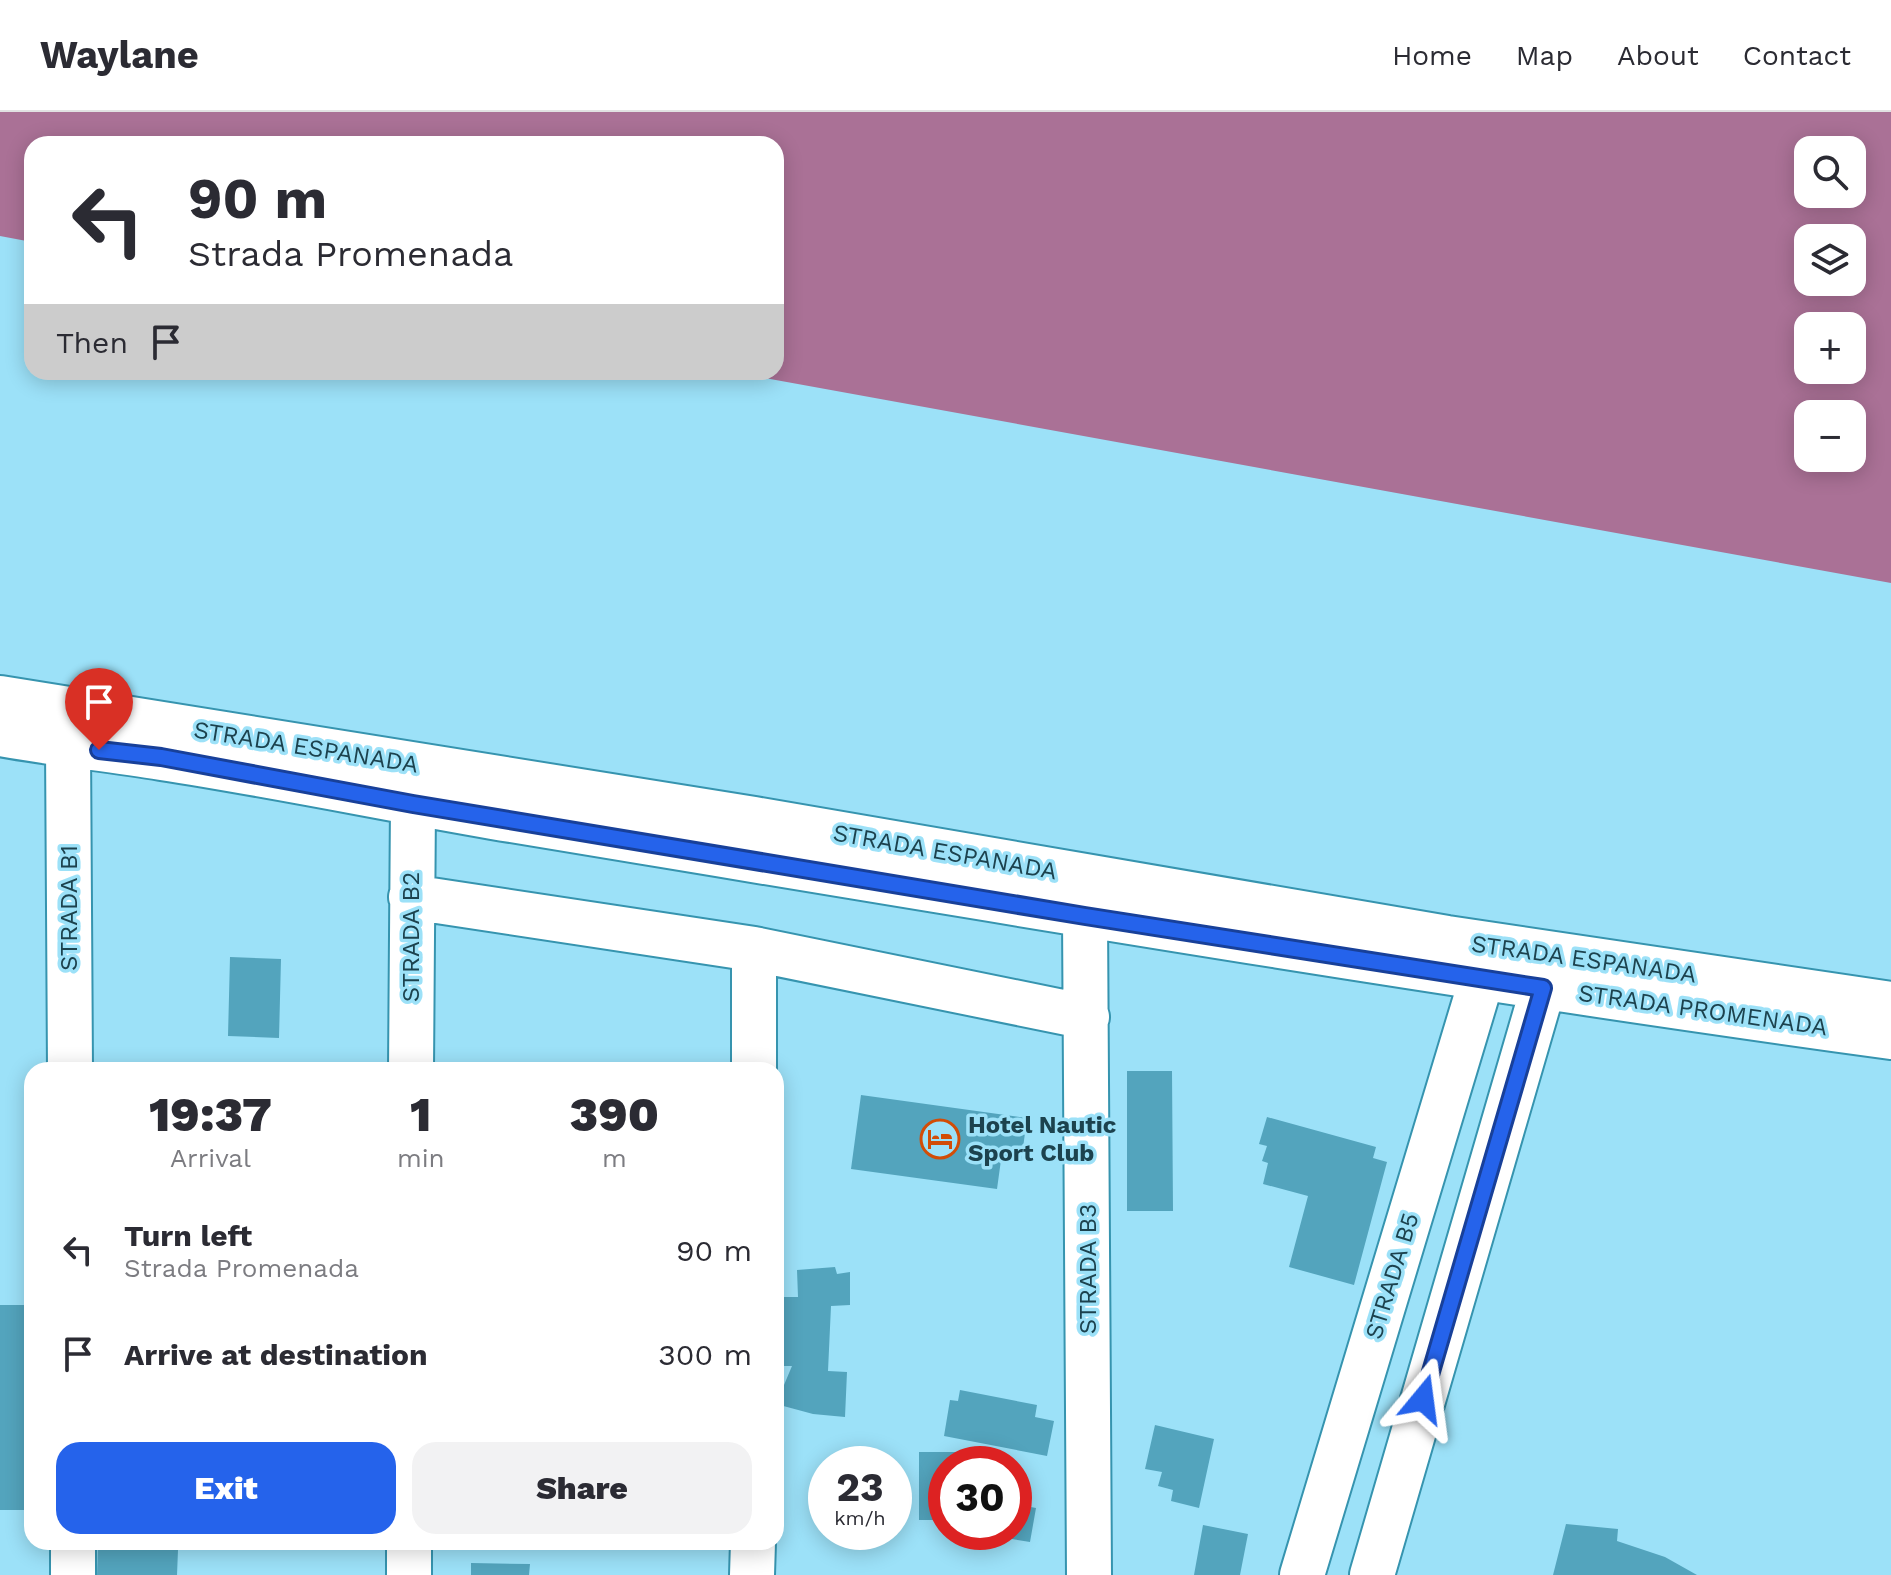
<!DOCTYPE html>
<meta charset="utf-8">
<style>
:root{--surface:#fff;--page:#f2f2f3;--text:#2b2b33;--muted:#7c7c81;--line:#e1e1e2;--accent:#2563eb}
body{margin:0;font-family:"Work Sans",sans-serif;background:var(--page);color:var(--text);height:100vh;display:flex;flex-direction:column;font-size:30px;white-space:nowrap}
*{box-sizing:border-box;margin:0}
p{font-size:26px;color:var(--muted)}
.icon{flex:none;width:44px;height:44px;fill:none;stroke:currentColor;stroke-width:2;stroke-linecap:round;stroke-linejoin:round}
.map{position:relative;flex:1;overflow:hidden}
.details{position:absolute;left:24px;top:950px;width:760px;height:488px;display:flex;flex-direction:column;background:var(--surface);border-radius:24px;box-shadow:0 4px 20px #0003}
.details>*{flex:none}
.guide{position:absolute;left:24px;top:24px;width:760px;height:244px;border-radius:24px;box-shadow:0 4px 20px #0003;background:#fff;color:var(--text);overflow:hidden}
.buttons{position:absolute;left:1794px;top:24px;display:grid;gap:16px}
.buttons a{display:grid;place-items:center;width:72px;height:72px;border-radius:16px;background:var(--surface);box-shadow:0 4px 20px #0003;font-size:40px}
.speed{position:absolute;left:808px;top:1334px;display:flex;gap:16px;font-size:40px;font-weight:700;text-align:center}
.speed>*{display:grid;place-content:center;width:104px;height:104px;border-radius:50%;background:var(--surface);box-shadow:0 4px 20px #0003;line-height:1}
.speed small{font-size:20px;font-weight:400}
.speed .limit{border:12px solid #d22;background:#fff;color:#111}
.pin{position:absolute;display:grid;place-items:center;width:68px;height:68px;color:#fff;margin:-82px -34px;border-radius:50% 50% 50% 0;rotate:-45deg;box-shadow:0 0 8px #0007}
.pin .icon{rotate:45deg}
.me{position:absolute;width:88px;margin:-44px;rotate:16deg;stroke-linejoin:round;filter:drop-shadow(0 0 6px #0008)}
.turn{display:flex;align-items:center;gap:28px;height:168px;padding:0 32px;font-size:36px}
.turn .icon{width:104px;height:104px;stroke-width:2.5}
.turn b{display:block;font-size:56px;line-height:68px}
.then{display:flex;align-items:center;height:76px;padding:0 32px;background:#0003;gap:16px;font-size:30px}
.eta{display:flex;justify-content:space-evenly;align-items:center;height:136px;text-align:center}
.eta b{font-size:48px;font-weight:800;line-height:56px}
.button{display:flex;gap:16px;margin-top:auto;padding:16px 32px}
.button a{flex:1;height:92px;border-radius:24px;background:var(--accent);color:#fff;font-size:32px;font-weight:800;line-height:92px;text-align:center}
.button a+a{background:var(--page);color:var(--text)}
ul{padding:0;list-style:none}
li{display:flex;align-items:center;gap:24px;height:104px;padding:0 32px}
li div{flex:1}
li b{display:block;font-size:30px}
li em{font-style:normal}
header{display:flex;align-items:center;gap:48px;box-sizing:border-box;height:112px;padding:0 40px;background:var(--surface);border-bottom:2px solid var(--line)}
header strong{font-size:38px}
nav{display:flex;gap:44px;margin-inline-start:auto;font-size:28px}
.map>svg:first-child{display:block}
.water{fill:#aa7196;fill-rule:evenodd}
.building{fill:#53a4bd}
.lines{fill:none;stroke-linecap:round;stroke-linejoin:round}
.minor-casing{stroke:#3694af;stroke-width:48}
.minor{stroke:#fff;stroke-width:44}
.route-casing{stroke:#184099;stroke-width:20}
.route{stroke:#2563eb;stroke-width:14}
.labels{text-anchor:middle;dominant-baseline:central;stroke-width:7;stroke-linejoin:round;paint-order:stroke}
.street-label{font-size:24px;fill:#1c424e;stroke:#9ce1f8}
.poi-label{font-size:24px;font-weight:bold;fill:#1c424e;stroke:#9ce1f8;text-anchor:start}
</style>
<header>
<strong>Waylane</strong>
<nav><a>Home</a><a>Map</a><a>About</a><a>Contact</a></nav>
</header>
<div class="map">
<svg width="1891" height="1463" viewBox="0 0 1891 1463">
<rect width="100%" height="100%" fill="#9ce1f8"/>
<path class="water" d="M0 0H1891V471L732 260H776V32H32V130L0 124ZM1808 38H1852V82H1808ZM1808 126H1852V170H1808ZM1808 214H1852V258H1808ZM1808 302H1852V346H1808Z"/>
<path class="building" d="M230 845 281 847 279 926 228 924Z
M1127 959H1172L1173 1099H1127Z
M861 983 1027 1006 1021 1051 1001 1048 997 1077 851 1057Z
M1267 1005 1376 1035 1373 1046 1387 1050 1354 1173 1289 1155 1308 1084 1263 1072 1268 1051 1262 1049 1267 1034 1259 1032Z
M835 1155 837 1162 850 1160V1193L831 1194 828 1259 847 1260 845 1305 813 1302 776 1292 792 1254H778L780 1185H798L797 1158Z
M0 1193H32V1398H0Z
M960 1278 1037 1293 1035 1305 1054 1309 1047 1344 944 1324 950 1288 958 1289Z
M1155 1313 1214 1327 1199 1396 1171 1389 1173 1378 1158 1374 1162 1360 1145 1357Z
M919 1340H966V1352H946V1408H919Z
M1014 1392 1036 1396 1030 1430 981 1422 1014 1420Z
M1566 1412 1618 1417 1617 1429 1665 1445 1697 1463H1553Z
M1203 1413 1248 1422 1240 1463H1194Z
M98 1430H170V1437L178 1438 177 1463H97Z
M471 1451 530 1452 529 1463H471Z"/>
<g class="lines">
<g class="minor-casing">
<path id="minor" d="M0 586 754 707 1447 826 1891 892
M0 622C54 632 108 637 162 646 273 663 383 686 493 705 959 782 1424 861 1891 925
M68 634 70 958
M411 785 754 837 1087 905
M1085 804 1089 1463
M411 958 413 692
M754 958V837
M73 1430V1463
M409 1463V1430
M752 1463 753 1430
M1302 1463 1482 866
M1372 1463 1543 876"/>
</g>
<use href="#minor" class="minor"/>
</g>
<g class="lines">
<g class="route-casing">
<path id="route" d="M99 638 161 645 413 692 1085 804 1543 876 1423 1287"/>
</g>
<use href="#route" class="route"/>
</g>
<defs>
<g id="hotel-ring" transform="scale(2)"><circle r="9.5" fill="#9ce1f8" stroke="#d24d07" stroke-width="1.5"/><path d="M-6-4.5h1.5V1H6V5H4.5V3h-9V5H-6ZM-4 0a1.8 1.8 0 1 1 3.6 0ZM.5 0V-2.5h3Q6-2.5 6 0Z" fill="#d24d07"/></g>
</defs>
<g fill-rule="evenodd">
<use href="#hotel-ring" x="940" y="1027"/>
</g>
<g class="labels">
<g class="street-label">
<text transform="translate(306 635) rotate(9)">STRADA ESPANADA</text>
<text transform="translate(945 740) rotate(10)">STRADA ESPANADA</text>
<text transform="translate(69 796) rotate(-90)">STRADA B1</text>
<text transform="translate(411 825) rotate(-90)">STRADA B2</text>
<text transform="translate(1584 847) rotate(8)">STRADA ESPANADA</text>
<text transform="translate(1703 898) rotate(8)">STRADA PROMENADA</text>
<text transform="translate(1088 1157) rotate(-90)">STRADA B3</text>
<text transform="translate(1392 1164) rotate(-73)">STRADA B5</text>
</g>
<g class="poi-label">
<text x="968" y="1013">Hotel Nautic<tspan x="968" dy="28">Sport Club</tspan></text>
</g>
</g>
</svg>
<div class="buttons">
<a><svg class="icon" aria-label="search" viewBox="0 0 24 24"><circle cx="10" cy="10" r="6"/><path d="M15 15l6 6"/></svg></a>
<a><svg class="icon" aria-label="layers" viewBox="0 0 24 24"><path d="M12 4l9 5-9 5-9-5zM3 14l9 5 9-5"/></svg></a>
<a>+</a>
<a>−</a>
</div>
<div class="speed"><div>23<small>km/h</small></div><div class="limit">30</div></div>
<div class="pin" style="left:99px;top:638px;background:#d93025"><svg class="icon" aria-label="arrive" viewBox="0 0 24 24"><path d="M6 21V4h12l-3 4 3 4H6"/></svg></div>
<svg class="me" style="left:1423px;top:1287px" viewBox="-20 -20 40 40"><path d="M0-17L14 15 0 8-14 15z" fill="#2563eb" stroke="#fff" stroke-width="4"/></svg>
<div class="guide">
<div class="turn"><svg class="icon" aria-label="left" viewBox="0 0 24 24"><path d="M17 20v-9H6M10 6l-5 5 5 5"/></svg><div><b>90 m</b>Strada Promenada</div></div>
<div class="then">Then<svg class="icon" aria-label="arrive" viewBox="0 0 24 24"><path d="M6 21V4h12l-3 4 3 4H6"/></svg></div>
</div>
<section class="details">
<div class="eta">
<div><b>19:37</b><p>Arrival</p></div>
<div><b>1</b><p>min</p></div>
<div><b>390</b><p>m</p></div>
</div>
<ul>
<li><svg class="icon" aria-label="left" viewBox="0 0 24 24"><path d="M17 20v-9H6M10 6l-5 5 5 5"/></svg><div><b>Turn left</b><p>Strada Promenada</p></div><em>90 m</em></li>
<li><svg class="icon" aria-label="arrive" viewBox="0 0 24 24"><path d="M6 21V4h12l-3 4 3 4H6"/></svg><div><b>Arrive at destination</b></div><em>300 m</em></li>
</ul>
<div class="button"><a>Exit</a><a>Share</a></div>
</section>
</div>
